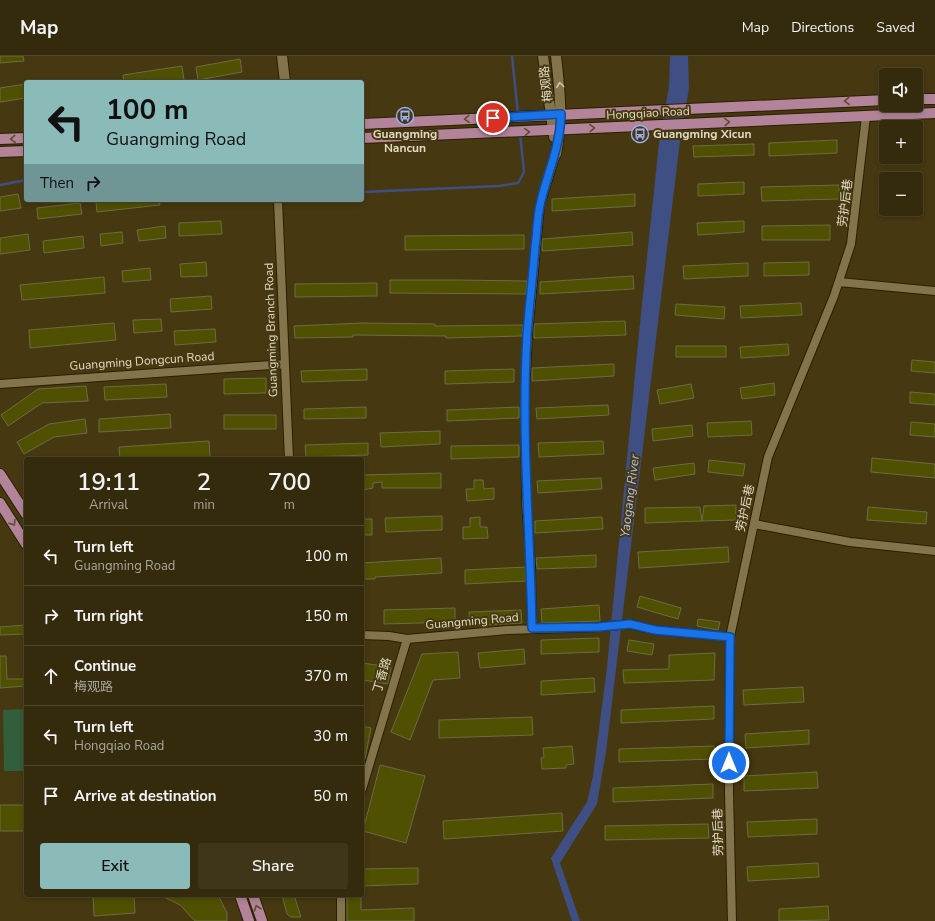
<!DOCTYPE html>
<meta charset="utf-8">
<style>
:root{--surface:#342a0c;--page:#3f361a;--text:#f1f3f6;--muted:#a9a79d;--line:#4e462d;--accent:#8bbbb9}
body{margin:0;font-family:"Nunito Sans","Noto Sans SC",sans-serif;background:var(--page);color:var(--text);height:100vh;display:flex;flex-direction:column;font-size:15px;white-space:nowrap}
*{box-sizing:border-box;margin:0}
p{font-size:13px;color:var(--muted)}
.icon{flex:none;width:22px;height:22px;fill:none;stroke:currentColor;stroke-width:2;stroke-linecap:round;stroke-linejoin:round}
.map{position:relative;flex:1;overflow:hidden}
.side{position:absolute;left:24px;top:401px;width:340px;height:440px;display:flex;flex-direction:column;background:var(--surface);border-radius:4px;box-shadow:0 2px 6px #0003,0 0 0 1px var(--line)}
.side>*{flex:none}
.hud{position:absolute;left:24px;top:24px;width:340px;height:122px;border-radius:4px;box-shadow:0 2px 6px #0003,0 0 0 1px var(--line);background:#8bbbb9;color:#111;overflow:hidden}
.fabs{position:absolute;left:879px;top:12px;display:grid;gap:8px}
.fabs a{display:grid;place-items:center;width:44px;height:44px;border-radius:4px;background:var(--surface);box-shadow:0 2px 6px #0003,0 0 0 1px var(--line);font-size:20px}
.pin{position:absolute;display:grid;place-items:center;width:34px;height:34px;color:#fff;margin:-17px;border:2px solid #fff;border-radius:50%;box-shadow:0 1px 4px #0007}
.me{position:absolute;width:44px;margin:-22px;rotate:0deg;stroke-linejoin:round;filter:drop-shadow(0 0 3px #0008)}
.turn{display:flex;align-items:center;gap:14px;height:84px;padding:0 16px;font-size:18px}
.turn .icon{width:52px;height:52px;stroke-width:2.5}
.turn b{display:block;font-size:28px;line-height:34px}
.then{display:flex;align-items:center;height:38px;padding:0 16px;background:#0003;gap:8px;font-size:15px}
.eta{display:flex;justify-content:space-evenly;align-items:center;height:68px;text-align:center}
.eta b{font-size:24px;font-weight:600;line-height:28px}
.cta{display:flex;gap:8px;margin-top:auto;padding:8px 16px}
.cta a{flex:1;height:46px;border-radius:4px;background:var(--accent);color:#111;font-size:16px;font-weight:600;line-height:46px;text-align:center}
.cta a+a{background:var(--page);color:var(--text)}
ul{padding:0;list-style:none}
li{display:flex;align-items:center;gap:12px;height:60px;padding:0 16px;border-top:1px solid var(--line)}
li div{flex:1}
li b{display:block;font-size:15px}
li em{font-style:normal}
header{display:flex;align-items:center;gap:24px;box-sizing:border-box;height:56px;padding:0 20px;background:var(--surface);border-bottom:1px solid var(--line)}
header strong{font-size:19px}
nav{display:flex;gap:22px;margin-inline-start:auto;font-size:14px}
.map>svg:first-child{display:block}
.green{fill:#325e3c}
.water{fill:#3f4f84}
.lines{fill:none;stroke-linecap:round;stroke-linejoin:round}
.stream{stroke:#3f4f84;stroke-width:2.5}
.building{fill:#505002;stroke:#6b6c43}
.street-casing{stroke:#2a2002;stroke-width:10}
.secondary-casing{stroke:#2a2002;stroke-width:12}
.primary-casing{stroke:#2a2002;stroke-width:12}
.street{stroke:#83744c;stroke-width:8}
.secondary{stroke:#83744c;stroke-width:10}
.primary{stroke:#b38499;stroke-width:10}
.oneway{stroke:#cec5ac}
.oneway2{stroke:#614b32}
.route-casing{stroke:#114b97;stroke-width:10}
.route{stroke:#1a73e8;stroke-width:7}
.labels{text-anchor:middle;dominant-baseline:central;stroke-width:4;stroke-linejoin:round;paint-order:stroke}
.street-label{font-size:12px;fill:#e1d9c4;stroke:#463810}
.poi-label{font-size:12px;font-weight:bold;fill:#e1d9c4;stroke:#463810}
.water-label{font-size:13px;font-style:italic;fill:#afc0f1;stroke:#463810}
</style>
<header>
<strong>Map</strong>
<nav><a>Map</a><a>Directions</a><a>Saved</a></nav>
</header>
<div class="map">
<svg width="935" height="865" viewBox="0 0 935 865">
<rect width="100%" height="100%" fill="#463810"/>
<path class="green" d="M26 653V715H4L3 654Z"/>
<path class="water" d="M670 0H688L689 32 680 85 606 696 597 748 560 807 580 865H572L551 802 587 746 593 720 607 611 639 277 659 87 669 31Z"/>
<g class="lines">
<path class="stream" d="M512 0 518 58
M0 129 26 124
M362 136 499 130 518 127 524 116 520 77"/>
</g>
<path class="building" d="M0 0H23L24 5 0 7Z
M240 3 242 16 198 24 196 11Z
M182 10 184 24 168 26H124L123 19Z
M26 28V42L0 46V32Z
M837 84V97L769 100V87Z
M754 88V99L694 101 693 90Z
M744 126V138L698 140V128Z
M839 129V143L762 145 761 131Z
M18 138 21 152 0 155V141Z
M635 138V150L552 155V143Z
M159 144 160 149 97 156 96 145Z
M80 147 82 158 38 163 37 152Z
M221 165 222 178 179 180V167Z
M744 165V176L698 179 697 167Z
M830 169V184H762V170Z
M165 170 166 182 139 185 137 174Z
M122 176 123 187 101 190 100 178Z
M632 176 633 189 542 195V183Z
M28 178 30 194 0 198V182Z
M524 179V193L405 194V180Z
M83 180 84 192 44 197 43 185Z
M206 206 207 220 181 221 180 208Z
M809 206V219L764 220V207Z
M748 207V220L684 223 683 210Z
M150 212 151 224 123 226 122 215Z
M633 220 634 233 540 238V226Z
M104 221 105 237 22 244 20 229Z
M390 224H455L527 225 526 238 390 237Z
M377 227V240L295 241V228Z
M211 240 212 253 171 256 170 243Z
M801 247 802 259 741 262 740 250Z
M676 248 725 251 724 263 675 259Z
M161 263 162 275 134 277 133 264Z
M625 265 626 279 534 282V268Z
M114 267 116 284 30 292 29 274Z
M363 267 435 268V270L523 269 522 280 446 282V280L353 279V281L295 282 294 270Z
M215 273 216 286 175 289 174 275Z
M788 288 789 299 741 302 740 291Z
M676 290H726V301H676Z
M912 304 935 306V317L911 315Z
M614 308V320L532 325V312Z
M367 313V324L302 326 301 315Z
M514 313V326L445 328V315Z
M266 322V337L224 338V323Z
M774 327 775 339 742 343 740 332Z
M166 328 167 341 105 344 104 331Z
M691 328 694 342 660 348 657 334Z
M86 330 88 345 42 347 8 370 1 359 38 333Z
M910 336 935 338V349L910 347Z
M608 349 609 359 537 363 536 352Z
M366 351V362L304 363V353Z
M519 351V362L447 365V354Z
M170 358 171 372 99 376V363Z
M224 359H276V373H224Z
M85 363 87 377 54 381 24 398 17 386 49 368Z
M751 365 752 379 708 381 707 367Z
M911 366 935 368V381L910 379Z
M692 369 693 380 653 385 652 373Z
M440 375V388L381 391 380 377Z
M209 385 210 401 120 403 119 391Z
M603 385 604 398 539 401 538 387Z
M368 387V399L306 401 305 389Z
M519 389V401L451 403V390Z
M872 402 935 408V422L871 416Z
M709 404 745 408 743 420 708 416Z
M694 407 695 418 655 424 653 412Z
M441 417V432H382V426L373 427V432L362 434V419Z
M601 422 602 433 538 437 537 425Z
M474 424H483L484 433 494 432V443L467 445 466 433H474Z
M736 449V464L702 465 704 450Z
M700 451 702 465 645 467V452Z
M868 451 927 456 926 468 867 464Z
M442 460V474L386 476 385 462Z
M480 461V471H487L488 482 463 483V471H470V462Z
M602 461 603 473 535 477V465Z
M362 463H372V479H362Z
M728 491 729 506 639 512 638 496Z
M596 499V511L537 513 536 502Z
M441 502 442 517 375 521V523H362V507Z
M526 511V525L465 528V514Z
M640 540 681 552 678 563 637 551Z
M599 549 600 565 542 567 541 553Z
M455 552V566L384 568V554Z
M521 554 522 567 470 570 469 556Z
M698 563 720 566 718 574 697 570Z
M26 569V578L0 579V571Z
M599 582V596L541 598V584Z
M629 584 654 588 652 599 627 595Z
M524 593 525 608 480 612 478 597Z
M458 596 460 622 433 624 410 684 391 676 422 598Z
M715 597 714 624 624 627 623 614 669 613V599Z
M0 600H6L7 623H26V630L0 632Z
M362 607 391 611 388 628 362 624Z
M594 622 595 636 541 639V625Z
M803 631 804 646 744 649 743 634Z
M714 650V663L621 667V654Z
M532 661 533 679 439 682V664Z
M362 670 371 672 365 703H362Z
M809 674V688L746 692 745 678Z
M572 690 574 708 566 709V712L542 713 541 702 544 701 543 692Z
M714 690 715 703 619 706V693Z
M380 709 425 720 406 787 363 775Z
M817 716 818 732 744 735V720Z
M713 728V742L613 746V732Z
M0 749H26V775H0Z
M562 757 563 775 444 783 443 765Z
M817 763V778L748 781 747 766Z
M708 768 709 782 605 784V770Z
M818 807 819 821 748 825 747 811Z
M418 812V828L362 830V813Z
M134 839 135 857 94 860 93 840Z
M160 839H218L227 857V865H195L180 849Z
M282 839H294L301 861H291L287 858Z
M347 839H361V854L414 852V865H347Z
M828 850 829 864 779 865V853Z"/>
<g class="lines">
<g class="street-casing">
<path id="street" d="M278 144 289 403
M839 226 935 235
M0 328 285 308
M754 468 850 486 935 495
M532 572 531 510 526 447 525 339 528 278 540 149 556 98
M362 579 389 580 407 583 507 574 599 571 630 568 655 574 730 581
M362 733 407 583
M341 839V865
M732 865 729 736 730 581 768 401 834 240 851 188 866 60"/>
</g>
<g class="secondary-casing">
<path id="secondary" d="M282 0 285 26
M543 0 554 81
M556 98C563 62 560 36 556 0"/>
</g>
<g class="primary-casing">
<path id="primary" d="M916 43H935
M362 68 886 44
M362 82 935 57
M0 83 26 82
M0 96 26 95
M0 418 26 458
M0 447 26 488
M240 839 249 865
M253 839 262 865"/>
</g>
<use href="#street" class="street"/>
<use href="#secondary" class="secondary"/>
<use href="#primary" class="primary"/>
</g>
<defs><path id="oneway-chevron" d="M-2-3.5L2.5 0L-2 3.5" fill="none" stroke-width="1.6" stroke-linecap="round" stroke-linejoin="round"/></defs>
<use class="oneway" href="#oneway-chevron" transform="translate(560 29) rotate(-97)"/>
<g class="oneway2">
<use href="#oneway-chevron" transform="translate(847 45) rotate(177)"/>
<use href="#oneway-chevron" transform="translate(467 63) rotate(177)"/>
<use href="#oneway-chevron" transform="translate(727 66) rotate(-3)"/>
<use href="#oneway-chevron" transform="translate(592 72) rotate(-3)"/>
<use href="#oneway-chevron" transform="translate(527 76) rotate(-3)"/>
<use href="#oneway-chevron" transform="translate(13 83) rotate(177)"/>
<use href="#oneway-chevron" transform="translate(13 467) rotate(58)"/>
<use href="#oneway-chevron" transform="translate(257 852) rotate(-109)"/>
</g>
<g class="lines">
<g class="route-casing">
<path id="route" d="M493 62 561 58C560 93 547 117 540 149 537 163 537 178 535 191 533 220 529 250 527 279 521 377 530 474 532 572L599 571 630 568 655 574 730 581 729 707"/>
</g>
<use href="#route" class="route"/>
</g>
<defs>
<g id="bus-ring" transform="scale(0.9)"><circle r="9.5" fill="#463810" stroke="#9cb4fd" stroke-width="1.5"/><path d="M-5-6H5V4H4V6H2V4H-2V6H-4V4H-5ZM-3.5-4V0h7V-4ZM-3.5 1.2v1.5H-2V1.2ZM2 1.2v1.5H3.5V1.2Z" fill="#9cb4fd"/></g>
</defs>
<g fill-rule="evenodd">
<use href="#bus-ring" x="405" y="60"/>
<use href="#bus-ring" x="640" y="78"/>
</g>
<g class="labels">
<g class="street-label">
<text transform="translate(546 28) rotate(-96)">梅观路</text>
<text transform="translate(648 57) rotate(-3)">Hongqiao Road</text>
<text transform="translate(845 147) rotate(-83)">劳护后巷</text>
<text transform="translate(271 274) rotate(-92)">Guangming Branch Road</text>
<text transform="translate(142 305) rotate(-4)">Guangming Dongcun Road</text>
<text transform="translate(745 452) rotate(-78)">劳护后巷</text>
<text transform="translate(472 565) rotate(-5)">Guangming Road</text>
<text transform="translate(382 619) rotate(-73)">丁香路</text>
<text transform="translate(718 776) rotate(-91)">劳护后巷</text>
</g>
<g class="poi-label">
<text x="405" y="78">Guangming<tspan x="405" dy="14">Nancun</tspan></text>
<text x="653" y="78" text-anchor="start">Guangming Xicun</text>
</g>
<g class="water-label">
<text transform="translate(630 440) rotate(-83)">Yaogang River</text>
</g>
</g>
</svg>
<div class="fabs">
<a><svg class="icon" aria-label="sound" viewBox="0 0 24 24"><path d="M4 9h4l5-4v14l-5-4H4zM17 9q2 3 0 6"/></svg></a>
<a>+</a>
<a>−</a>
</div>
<div class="pin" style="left:493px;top:62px;background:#d93025"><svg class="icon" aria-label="arrive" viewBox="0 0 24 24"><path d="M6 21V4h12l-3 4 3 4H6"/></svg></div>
<svg class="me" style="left:729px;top:707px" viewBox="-20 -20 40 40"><circle r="17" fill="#1a73e8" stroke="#fff" stroke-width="3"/><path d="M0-11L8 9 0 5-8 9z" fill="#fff"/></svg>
<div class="hud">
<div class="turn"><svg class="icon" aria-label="left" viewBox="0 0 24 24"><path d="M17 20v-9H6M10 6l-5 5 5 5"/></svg><div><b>100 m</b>Guangming Road</div></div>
<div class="then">Then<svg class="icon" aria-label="right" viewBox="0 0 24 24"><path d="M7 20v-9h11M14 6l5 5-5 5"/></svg></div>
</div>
<section class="side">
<div class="eta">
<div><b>19:11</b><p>Arrival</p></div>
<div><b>2</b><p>min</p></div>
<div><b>700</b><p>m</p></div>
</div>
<ul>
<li><svg class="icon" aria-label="left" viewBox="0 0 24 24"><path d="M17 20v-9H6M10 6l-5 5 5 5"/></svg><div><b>Turn left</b><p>Guangming Road</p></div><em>100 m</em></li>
<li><svg class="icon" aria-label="right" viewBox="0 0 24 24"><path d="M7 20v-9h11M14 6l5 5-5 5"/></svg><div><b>Turn right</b></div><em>150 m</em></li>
<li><svg class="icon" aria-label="ahead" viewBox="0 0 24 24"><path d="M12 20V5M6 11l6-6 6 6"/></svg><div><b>Continue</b><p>梅观路</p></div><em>370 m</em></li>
<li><svg class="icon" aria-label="left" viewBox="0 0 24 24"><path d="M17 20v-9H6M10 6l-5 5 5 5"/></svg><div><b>Turn left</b><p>Hongqiao Road</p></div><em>30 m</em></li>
<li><svg class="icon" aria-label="arrive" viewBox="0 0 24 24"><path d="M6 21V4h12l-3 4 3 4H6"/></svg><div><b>Arrive at destination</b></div><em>50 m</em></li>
</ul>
<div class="cta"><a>Exit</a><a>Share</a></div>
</section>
</div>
